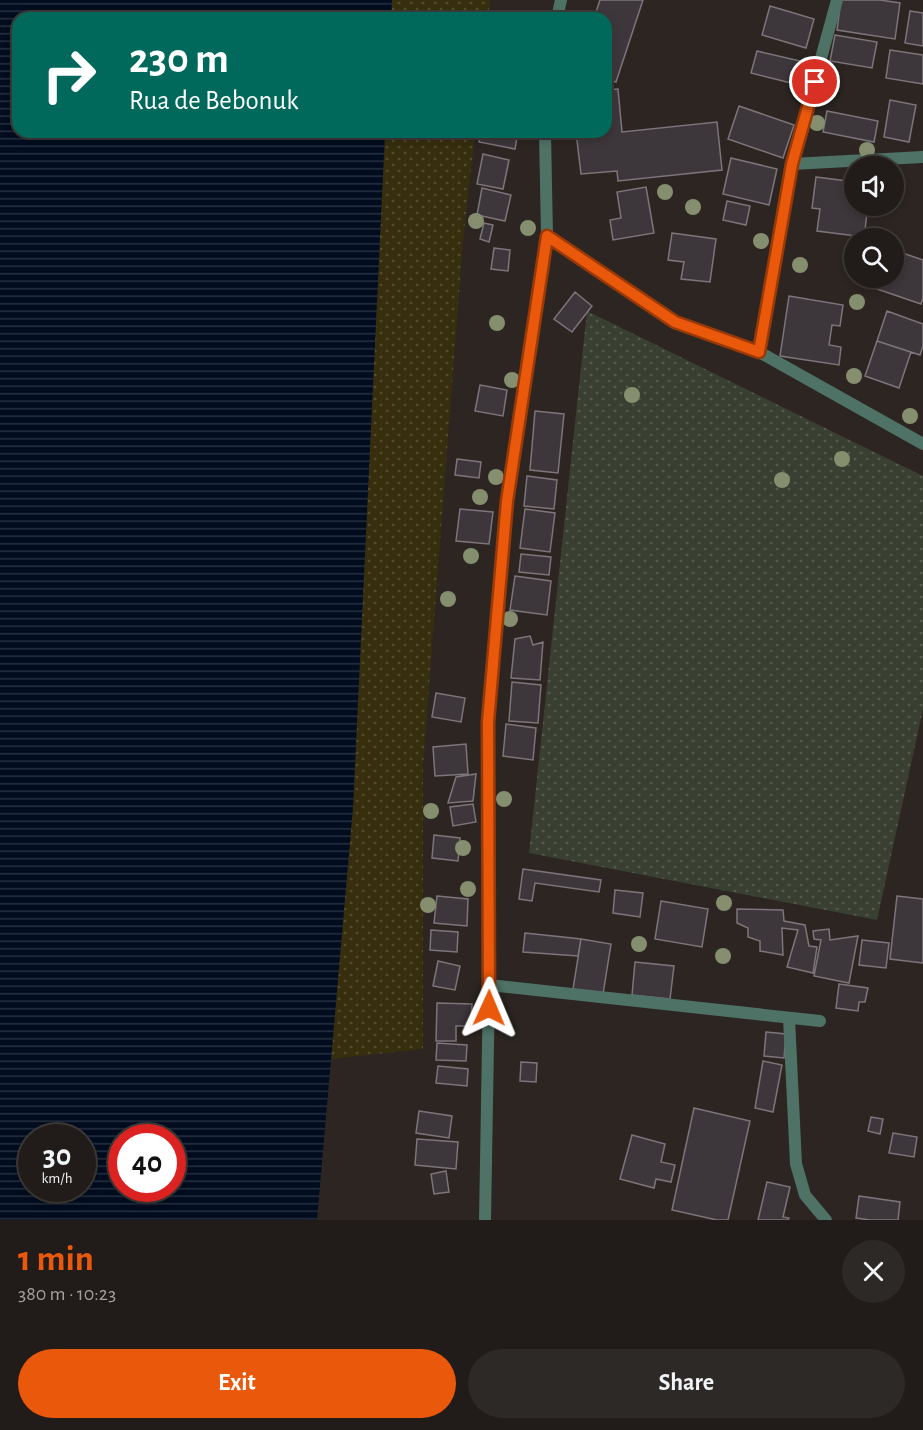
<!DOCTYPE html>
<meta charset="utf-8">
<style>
:root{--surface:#211c19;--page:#2d2926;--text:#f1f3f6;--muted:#a2a1a2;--line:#3e3a38;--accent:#ea580c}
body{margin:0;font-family:"Alegreya Sans",sans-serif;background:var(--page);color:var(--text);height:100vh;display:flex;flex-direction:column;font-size:22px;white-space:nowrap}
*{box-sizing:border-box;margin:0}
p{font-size:20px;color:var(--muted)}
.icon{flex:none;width:33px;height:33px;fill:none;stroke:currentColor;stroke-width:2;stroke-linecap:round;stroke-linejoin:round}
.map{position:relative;height:1220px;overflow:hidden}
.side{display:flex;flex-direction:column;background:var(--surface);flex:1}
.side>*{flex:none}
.top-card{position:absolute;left:12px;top:12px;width:600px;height:126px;border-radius:18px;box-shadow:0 3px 9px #0003,0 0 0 2px var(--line);background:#00695c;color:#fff;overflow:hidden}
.fabs{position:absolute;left:844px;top:156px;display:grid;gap:12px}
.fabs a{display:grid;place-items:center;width:60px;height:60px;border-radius:50%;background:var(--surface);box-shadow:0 3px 9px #0003,0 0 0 2px var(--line);font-size:30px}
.speed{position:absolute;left:18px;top:1124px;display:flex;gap:12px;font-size:30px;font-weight:700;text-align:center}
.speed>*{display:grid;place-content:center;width:78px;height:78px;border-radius:50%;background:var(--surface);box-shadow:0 3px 9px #0003,0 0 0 2px var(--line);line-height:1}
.speed small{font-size:15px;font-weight:400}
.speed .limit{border:9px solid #d22;background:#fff;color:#111}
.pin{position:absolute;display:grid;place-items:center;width:51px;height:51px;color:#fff;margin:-26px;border:3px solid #fff;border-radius:50%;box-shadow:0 2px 6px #0007}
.me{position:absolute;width:66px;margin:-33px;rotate:1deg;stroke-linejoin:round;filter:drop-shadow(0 0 4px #0008)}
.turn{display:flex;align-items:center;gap:21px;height:126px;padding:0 18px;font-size:27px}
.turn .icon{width:78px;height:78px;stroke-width:2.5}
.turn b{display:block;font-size:42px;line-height:51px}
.round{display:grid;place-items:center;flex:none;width:63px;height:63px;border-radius:32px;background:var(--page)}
.head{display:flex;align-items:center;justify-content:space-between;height:102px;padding:0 18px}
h1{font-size:36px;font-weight:700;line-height:45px;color:var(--accent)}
.button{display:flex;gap:12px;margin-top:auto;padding:12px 18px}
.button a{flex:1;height:69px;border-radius:36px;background:var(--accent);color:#fff;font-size:24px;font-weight:700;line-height:69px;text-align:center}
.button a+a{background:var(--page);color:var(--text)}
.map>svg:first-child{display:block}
.grass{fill:url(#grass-dots)}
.sand{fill:url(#sand-dots)}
.water{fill:url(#water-rules);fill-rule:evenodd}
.building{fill:#3d363b;stroke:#7c757a;stroke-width:1.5}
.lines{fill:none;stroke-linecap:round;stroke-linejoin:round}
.service{stroke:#4e7265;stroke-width:12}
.minor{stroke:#4e7265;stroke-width:12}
.tertiary{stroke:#4e7265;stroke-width:12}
.tree{fill:#858f70}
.route-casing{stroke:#983908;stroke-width:15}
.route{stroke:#ea580c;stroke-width:10}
</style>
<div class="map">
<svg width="923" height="1220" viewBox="0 0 923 1220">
<defs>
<pattern id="grass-dots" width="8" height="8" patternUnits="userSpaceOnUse" patternTransform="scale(1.5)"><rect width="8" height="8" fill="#394031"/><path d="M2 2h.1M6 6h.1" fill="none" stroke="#565b4e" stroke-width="1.8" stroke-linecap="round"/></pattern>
<pattern id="sand-dots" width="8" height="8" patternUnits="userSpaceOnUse" patternTransform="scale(1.5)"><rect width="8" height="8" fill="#362e0d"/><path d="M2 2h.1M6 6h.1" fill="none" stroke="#534c30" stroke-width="1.8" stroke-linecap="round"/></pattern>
<pattern id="water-rules" width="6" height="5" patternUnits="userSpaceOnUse" patternTransform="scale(1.5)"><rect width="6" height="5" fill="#010d1f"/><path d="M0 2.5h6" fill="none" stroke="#26303f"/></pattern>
</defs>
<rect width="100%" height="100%" fill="#2c2521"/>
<path class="grass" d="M587 311 923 476V709L877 920 529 853Z"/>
<path class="sand" d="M392 0H490L488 18H391Z
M385 132H475L463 241 423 766V1049L331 1059 353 807Z"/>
<path class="water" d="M0 0H392L391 18H18V132H385L353 807 317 1220H0ZM32 1137H82V1188H32ZM122 1137H172V1188H122Z"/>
<path class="building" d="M600 0H643L616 82 606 79V18H594Z
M841 0H880L900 3 895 39 837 30Z
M770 6 814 19 806 48 762 35Z
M910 11 923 13V46L905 43Z
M835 35 877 42 872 68 830 61Z
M890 50 923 55V84L886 78Z
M757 51 809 63 803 86 751 73Z
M618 89 622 132 717 122 722 170 618 181 617 171 581 174 576 132H606V90Z
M890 100 916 105 909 142 884 137Z
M739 106 794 125 783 158 728 139Z
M827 111 878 121 874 142 823 132Z
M481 132H518L515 149 479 142Z
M483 154 509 160 503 189 477 184Z
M731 158 777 169 769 205 723 194Z
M816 177 855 182V206H868L864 237 817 231 820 209 812 208Z
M646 187 654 233 613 240 610 220 621 218 617 192Z
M482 188 511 195 505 221 477 215Z
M727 201 750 206 746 225 723 220Z
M484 223 493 225 489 242 480 239Z
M672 233 716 239 710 282 681 279 684 262 668 260Z
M494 248 510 250 508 271 491 269Z
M894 250 923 260V298L921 304 871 287 874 278H894Z
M575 292 592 306 572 332 554 319Z
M789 296 843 305 840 326 832 325 829 345 841 347 839 365 780 356Z
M887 311 923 324V346L920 355 877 341Z
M877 341 911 352 899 388 865 376Z
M480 385 507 390 503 416 475 411Z
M535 411 564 414 558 473 530 470Z
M457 459 481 462 479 478 455 475Z
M527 476 557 480 554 509 524 506Z
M460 509 493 512 489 544 456 541Z
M525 509 555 513 550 552 520 548Z
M521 554 551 557 549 575 519 572Z
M515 576 551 581 547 615 510 610Z
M530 636 533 645 543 642 540 680 511 678 515 639Z
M512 682 541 685 538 723 509 721Z
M436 693 465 698 461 722 432 717Z
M506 724 536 728 533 760 503 756Z
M466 744 468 774 435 776 433 747Z
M476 774 473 801 448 803 456 777Z
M473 804 476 822 453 826 450 807Z
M434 835 460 838 458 861 432 858Z
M523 869 601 880 599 892 535 883 532 901 519 899Z
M615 890 643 893 640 917 613 913Z
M437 896 468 899 467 926 434 923Z
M897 896 923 899V963L890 959Z
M661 901 708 909 702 947 655 939Z
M737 909 783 910 784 921 805 925 809 946 817 947 813 973 787 967 798 930 782 928 783 955 760 951V941L748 937V928L737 923Z
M829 929 830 940 858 936 849 983 814 976 821 940 814 939 813 931Z
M431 930 458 932 457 952 430 950Z
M525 933 581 939 578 956 523 952Z
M581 939 611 944 603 994 573 989Z
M862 940 889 943 886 968 859 965Z
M438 961 460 966 455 990 433 986Z
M635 962 674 966 670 999 632 995Z
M839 984 868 988 865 1002H859L858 1011 836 1008Z
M437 1003 472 1004 471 1026H456V1041H436Z
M766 1032 786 1034 784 1058 764 1056Z
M437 1043 467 1045 466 1061 436 1060Z
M763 1061 782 1065 773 1112 755 1108Z
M521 1062 537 1063 536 1082 520 1081Z
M438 1066 468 1069 467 1086 436 1083Z
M694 1108 750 1121 728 1220H717L672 1210Z
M419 1111 452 1116 449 1138 416 1133Z
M871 1117 883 1119 880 1134 868 1131Z
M893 1133 917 1137 914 1157 889 1153Z
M632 1135 665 1144 661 1162 675 1165 671 1182 656 1179 654 1188 620 1179Z
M417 1139 458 1142 456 1169 415 1165Z
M446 1171 449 1192 434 1194 431 1174Z
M767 1182 790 1187 783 1217 789 1218 788 1220H758Z
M859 1196 900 1202 898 1220H870L856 1218Z"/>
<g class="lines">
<path class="service" d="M789 1018 796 1164 805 1195 826 1220"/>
<path class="minor" d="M792 164 923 157
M759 352 792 164 837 0
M489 985 820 1021"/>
<path class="tertiary" d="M557 18 561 0
M547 236 675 323 759 352 923 444
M485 1220 489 985 488 722 507 501 547 236 545 132"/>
</g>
<g class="tree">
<circle cx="817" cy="123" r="8"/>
<circle cx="867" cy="150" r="8"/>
<circle cx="665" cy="192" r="8"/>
<circle cx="693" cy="207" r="8"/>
<circle cx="476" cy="221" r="8"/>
<circle cx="528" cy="228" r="8"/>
<circle cx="761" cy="241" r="8"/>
<circle cx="800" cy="265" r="8"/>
<circle cx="857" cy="302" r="8"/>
<circle cx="497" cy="323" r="8"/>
<circle cx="854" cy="376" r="8"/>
<circle cx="512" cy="380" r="8"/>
<circle cx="632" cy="395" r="8"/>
<circle cx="910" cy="416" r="8"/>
<circle cx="842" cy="459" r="8"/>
<circle cx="496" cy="477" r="8"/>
<circle cx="782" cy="480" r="8"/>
<circle cx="480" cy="497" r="8"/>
<circle cx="471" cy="556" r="8"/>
<circle cx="448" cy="599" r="8"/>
<circle cx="510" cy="619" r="8"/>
<circle cx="504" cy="799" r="8"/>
<circle cx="431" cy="811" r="8"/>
<circle cx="463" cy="848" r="8"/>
<circle cx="468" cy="889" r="8"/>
<circle cx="724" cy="903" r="8"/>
<circle cx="428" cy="905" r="8"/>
<circle cx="639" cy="944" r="8"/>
<circle cx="723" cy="956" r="8"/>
</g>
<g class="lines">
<g class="route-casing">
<path id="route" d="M489 1008 488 722 507 501 547 236 675 322 759 352 792 164 815 82"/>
</g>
<use href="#route" class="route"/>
</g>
</svg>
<div class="fabs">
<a><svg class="icon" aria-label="sound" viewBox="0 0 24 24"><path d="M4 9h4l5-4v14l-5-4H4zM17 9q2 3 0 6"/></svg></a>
<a><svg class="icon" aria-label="search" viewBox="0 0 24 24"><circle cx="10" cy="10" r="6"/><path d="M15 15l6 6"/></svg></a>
</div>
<div class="speed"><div>30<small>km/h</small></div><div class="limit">40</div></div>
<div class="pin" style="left:815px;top:82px;background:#d93025"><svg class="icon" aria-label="arrive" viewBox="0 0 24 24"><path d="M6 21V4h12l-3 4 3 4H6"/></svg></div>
<svg class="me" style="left:489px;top:1008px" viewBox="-20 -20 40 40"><path d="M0-17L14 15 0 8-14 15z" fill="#ea580c" stroke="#fff" stroke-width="4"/></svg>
<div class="top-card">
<div class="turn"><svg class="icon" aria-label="right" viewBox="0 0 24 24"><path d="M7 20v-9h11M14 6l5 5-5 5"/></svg><div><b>230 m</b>Rua de Bebonuk</div></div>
</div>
</div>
<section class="side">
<div class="head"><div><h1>1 min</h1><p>380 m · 10:23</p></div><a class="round"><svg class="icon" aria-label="close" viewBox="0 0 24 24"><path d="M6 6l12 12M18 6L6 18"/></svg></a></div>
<div class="button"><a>Exit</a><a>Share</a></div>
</section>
